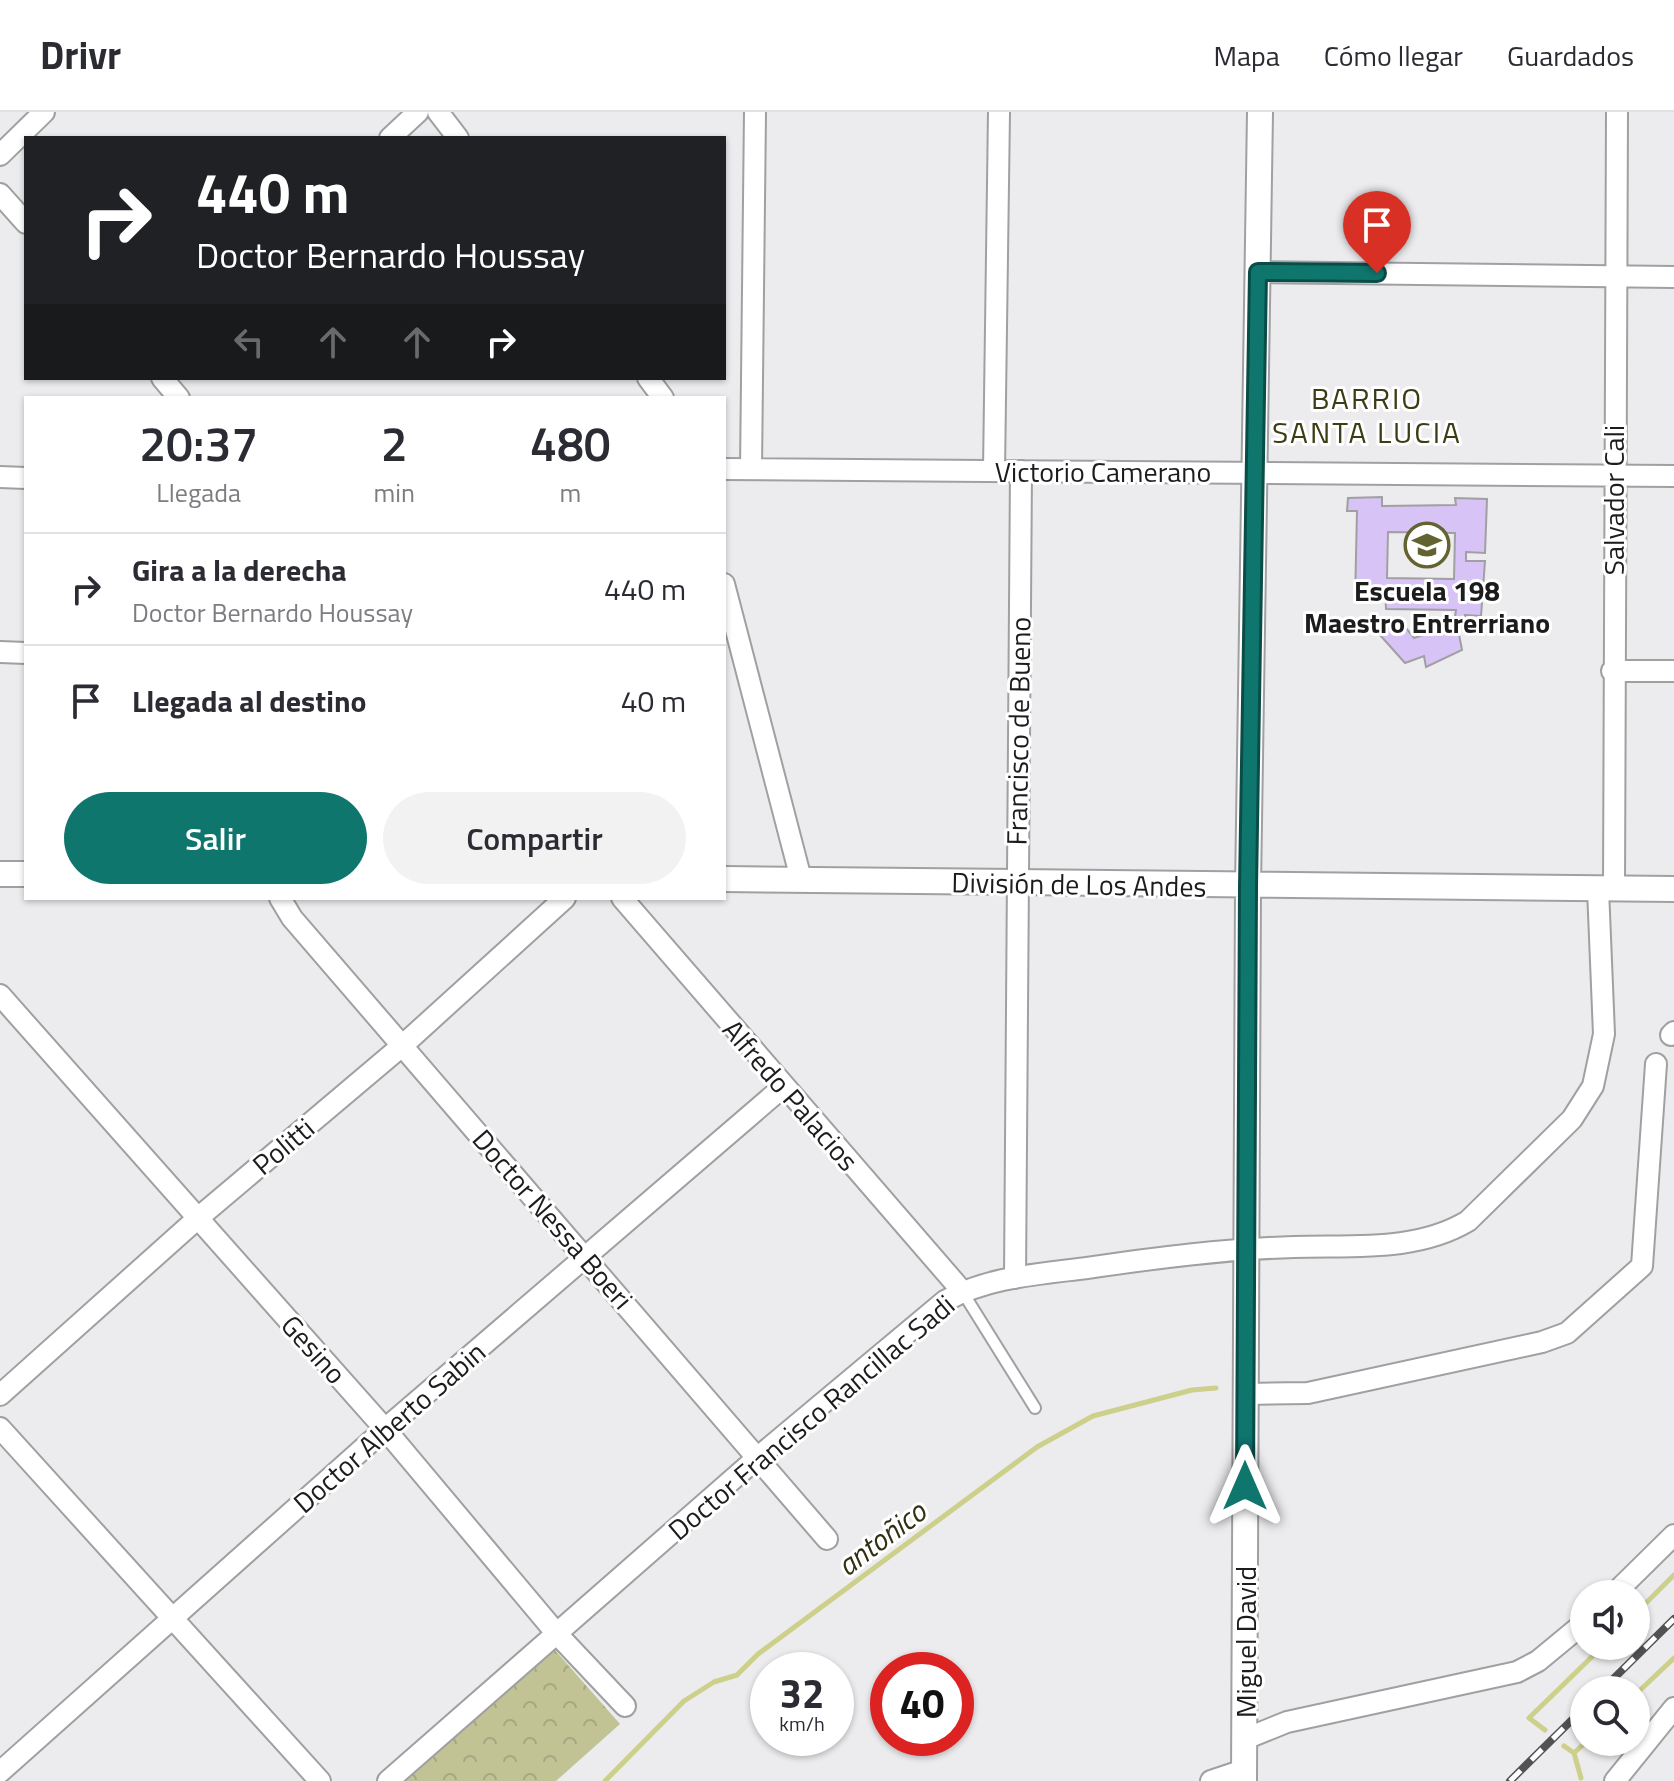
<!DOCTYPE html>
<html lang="es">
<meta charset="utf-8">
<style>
:root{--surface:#fff;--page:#f2f2f3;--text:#2b2b33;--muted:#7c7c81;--line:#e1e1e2;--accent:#0f766e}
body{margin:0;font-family:"Titillium Web",sans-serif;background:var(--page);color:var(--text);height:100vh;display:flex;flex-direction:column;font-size:30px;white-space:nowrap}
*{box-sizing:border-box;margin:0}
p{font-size:26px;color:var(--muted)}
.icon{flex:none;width:44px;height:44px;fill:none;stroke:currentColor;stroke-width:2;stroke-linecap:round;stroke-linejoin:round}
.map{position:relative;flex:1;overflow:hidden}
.sheet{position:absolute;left:24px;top:284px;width:702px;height:504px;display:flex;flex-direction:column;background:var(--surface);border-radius:0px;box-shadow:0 2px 6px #0004}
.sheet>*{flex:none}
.guide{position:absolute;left:24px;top:24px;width:702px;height:244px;border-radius:0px;box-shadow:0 2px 6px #0004;background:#202124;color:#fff;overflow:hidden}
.fabs{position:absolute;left:1570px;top:1468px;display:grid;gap:16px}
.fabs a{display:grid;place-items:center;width:80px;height:80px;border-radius:50%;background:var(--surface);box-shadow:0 2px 6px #0004;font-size:40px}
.speed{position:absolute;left:750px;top:1540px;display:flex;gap:16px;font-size:40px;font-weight:700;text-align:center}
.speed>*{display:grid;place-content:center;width:104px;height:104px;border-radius:50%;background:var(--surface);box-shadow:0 2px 6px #0004;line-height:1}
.speed small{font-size:20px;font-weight:400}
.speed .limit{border:12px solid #d22;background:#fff;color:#111}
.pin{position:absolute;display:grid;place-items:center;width:68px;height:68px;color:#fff;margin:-82px -34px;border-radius:50% 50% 50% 0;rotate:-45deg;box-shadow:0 0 8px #0007}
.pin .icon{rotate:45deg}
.me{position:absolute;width:88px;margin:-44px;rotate:0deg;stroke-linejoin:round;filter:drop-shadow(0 0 6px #0008)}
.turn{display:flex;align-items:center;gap:28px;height:168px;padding:0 40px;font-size:36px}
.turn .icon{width:104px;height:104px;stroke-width:2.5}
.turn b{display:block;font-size:56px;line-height:68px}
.lanes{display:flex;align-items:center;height:76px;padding:0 40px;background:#0003;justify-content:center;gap:40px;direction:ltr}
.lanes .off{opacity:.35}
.eta{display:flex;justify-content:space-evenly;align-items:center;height:136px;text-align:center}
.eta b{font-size:48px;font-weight:600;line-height:56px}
.primary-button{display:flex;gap:16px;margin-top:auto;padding:16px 40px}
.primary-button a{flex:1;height:92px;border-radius:48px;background:var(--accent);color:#fff;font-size:32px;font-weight:600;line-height:92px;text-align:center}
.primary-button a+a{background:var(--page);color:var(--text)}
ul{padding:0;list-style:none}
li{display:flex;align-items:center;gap:24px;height:112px;padding:0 40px;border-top:2px solid var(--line)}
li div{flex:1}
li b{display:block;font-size:30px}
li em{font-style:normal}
header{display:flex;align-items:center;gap:48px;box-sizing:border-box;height:112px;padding:0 40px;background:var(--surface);border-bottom:2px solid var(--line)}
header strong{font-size:38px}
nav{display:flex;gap:44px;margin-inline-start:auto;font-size:28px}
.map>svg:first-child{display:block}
.park{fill:url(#park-crowns)}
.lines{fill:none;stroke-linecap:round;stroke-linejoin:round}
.stream{stroke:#cdd08a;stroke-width:5}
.building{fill:#d7c3f6;stroke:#a09fa2;stroke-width:2;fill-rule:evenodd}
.service-casing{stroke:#a09fa2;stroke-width:14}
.minor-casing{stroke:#a09fa2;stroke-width:24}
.tertiary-casing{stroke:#a09fa2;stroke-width:28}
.service{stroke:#fff;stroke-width:10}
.minor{stroke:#fff;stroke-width:20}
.tertiary{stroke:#fff;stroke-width:24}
.rail-casing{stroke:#525254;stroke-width:8}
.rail{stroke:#fff;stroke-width:5;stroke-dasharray:15;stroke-linecap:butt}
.route-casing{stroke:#0a4d48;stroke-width:20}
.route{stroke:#0f766e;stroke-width:14}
.labels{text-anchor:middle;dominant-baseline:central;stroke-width:6;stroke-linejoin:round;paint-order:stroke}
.street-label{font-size:28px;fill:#1c1c1d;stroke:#fff}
.poi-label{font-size:28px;font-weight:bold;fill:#1c1c1d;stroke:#fff}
.neighbourhood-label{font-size:30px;letter-spacing:2px;fill:#3c3d14;stroke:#fff}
.water-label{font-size:30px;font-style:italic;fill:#303112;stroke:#fff}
</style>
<header>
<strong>Drivr</strong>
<nav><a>Mapa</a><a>Cómo llegar</a><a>Guardados</a></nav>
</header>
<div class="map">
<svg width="1674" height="1669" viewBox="0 0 1674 1669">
<defs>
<pattern id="park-crowns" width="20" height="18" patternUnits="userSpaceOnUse" patternTransform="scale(2)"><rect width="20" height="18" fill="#c1c395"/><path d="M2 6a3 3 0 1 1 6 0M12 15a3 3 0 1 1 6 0" fill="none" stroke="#a5a780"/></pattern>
</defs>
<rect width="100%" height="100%" fill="#ecebee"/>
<path class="park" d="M554 1537 620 1612 556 1669H406Z"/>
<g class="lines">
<path class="stream" d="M1636 1501 1674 1463
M1636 1582 1674 1546
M1545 1618 1529 1606 1603 1534
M1564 1634 1574 1641
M1581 1666 1574 1641 1586 1630
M605 1669 684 1589 714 1570 737 1563 758 1542 1037 1335 1093 1304 1192 1278 1216 1276"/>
</g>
<path class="building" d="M1382 385V394L1456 393 1455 386 1487 387 1485 441 1466 440V449H1485L1481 504 1465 503V514L1458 517 1462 538 1426 555 1424 544 1405 551 1380 523 1399 507 1414 526 1454 512 1456 498 1386 497 1385 476H1378L1379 490 1355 489 1357 399H1347L1348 386ZM1388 420 1455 421 1454 467 1387 466Z"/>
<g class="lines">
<g class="service-casing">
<path id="service" d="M962 1179 1035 1296"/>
</g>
<g class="minor-casing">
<path id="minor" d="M438 0 458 26
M390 26 418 0
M0 43 44 0
M0 82 26 111
M1258 160 1674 165
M162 266 179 286
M648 266 663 286
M724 357 1674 364
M751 357 755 0
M994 359 999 0
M0 365 26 366
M724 472 801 767
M0 540 26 541
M1612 559H1674
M1614 776 1617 0
M280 786 292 806 827 1427
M622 786 962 1179
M0 883 385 1317 557 1522 625 1594
M1671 923 1674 920
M1015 1166 1021 359
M1246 1282 1308 1281 1542 1230 1567 1221 1642 1154 1656 952
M0 1283 198 1106 403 933 565 786
M0 1316 320 1669
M1614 1482 1674 1423
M1245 1627 1287 1610 1517 1560 1538 1549 1584 1511
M0 1660 385 1317 783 975
M388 1669 757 1346 945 1189C987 1165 1040 1162 1087 1156 1156 1146 1224 1137 1294 1135 1353 1133 1416 1140 1468 1109L1572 1007 1593 974 1604 922 1598 777
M1211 1669 1244 1658
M1615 1669 1674 1596"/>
</g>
<g class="tertiary-casing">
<path id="tertiary" d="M0 762H26
M724 767 1674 777
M1244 1669 1248 775 1260 0"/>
</g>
<use href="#service" class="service"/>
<use href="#minor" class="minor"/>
<use href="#tertiary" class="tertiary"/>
<g class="rail-casing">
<path id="rail" d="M1602 1578 1674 1507
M1510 1669 1584 1596"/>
</g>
<use href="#rail" class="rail"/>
</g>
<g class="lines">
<g class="route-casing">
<path id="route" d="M1245 1374 1248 775 1258 160 1377 161"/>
</g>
<use href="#route" class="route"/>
</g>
<defs>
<g id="school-ring" transform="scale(2.3)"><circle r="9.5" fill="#fff" stroke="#626330" stroke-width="1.5"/><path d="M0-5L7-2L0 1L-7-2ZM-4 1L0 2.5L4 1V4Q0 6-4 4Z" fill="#626330"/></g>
</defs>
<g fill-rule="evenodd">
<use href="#school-ring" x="1427" y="433"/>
</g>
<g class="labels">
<g class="street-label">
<text x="1103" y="359">Victorio Camerano</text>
<text transform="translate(1613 388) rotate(-90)">Salvador Cali</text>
<text transform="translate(1018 619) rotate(-89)">Francisco de Bueno</text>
<text transform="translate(1079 772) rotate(1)">División de Los Andes</text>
<text transform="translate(791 983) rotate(49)">Alfredo Palacios</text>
<text transform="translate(283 1034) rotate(-40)">Politti</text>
<text transform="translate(553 1107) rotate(49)">Doctor Nessa Boeri</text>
<text transform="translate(314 1237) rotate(48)">Gesino</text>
<text transform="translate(811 1305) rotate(-40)">Doctor Francisco Rancillac Sadi</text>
<text transform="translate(389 1315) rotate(-41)">Doctor Alberto Sabin</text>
<text transform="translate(1245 1530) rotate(-90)">Miguel David</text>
</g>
<g class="poi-label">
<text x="1427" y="478">Escuela 198<tspan x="1427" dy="32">Maestro Entrerriano</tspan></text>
</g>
<g class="neighbourhood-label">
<text x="1367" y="286">BARRIO<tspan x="1367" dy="34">SANTA LUCIA</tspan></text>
</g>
<g class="water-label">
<text transform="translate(881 1426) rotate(-37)">antoñico</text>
</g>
</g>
</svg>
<div class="fabs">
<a><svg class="icon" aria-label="sound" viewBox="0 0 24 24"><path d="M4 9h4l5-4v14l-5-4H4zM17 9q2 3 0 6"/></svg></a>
<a><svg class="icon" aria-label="search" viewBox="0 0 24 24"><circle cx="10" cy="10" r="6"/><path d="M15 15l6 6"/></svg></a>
</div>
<div class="speed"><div>32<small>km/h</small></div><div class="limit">40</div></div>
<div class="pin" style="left:1377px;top:161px;background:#d93025"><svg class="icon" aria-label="arrive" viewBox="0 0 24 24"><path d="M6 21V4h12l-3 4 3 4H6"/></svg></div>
<svg class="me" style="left:1245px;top:1374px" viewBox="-20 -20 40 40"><path d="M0-17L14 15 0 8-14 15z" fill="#0f766e" stroke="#fff" stroke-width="4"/></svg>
<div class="guide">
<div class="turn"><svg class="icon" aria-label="right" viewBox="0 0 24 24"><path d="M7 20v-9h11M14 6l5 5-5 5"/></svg><div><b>440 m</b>Doctor Bernardo Houssay</div></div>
<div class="lanes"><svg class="icon off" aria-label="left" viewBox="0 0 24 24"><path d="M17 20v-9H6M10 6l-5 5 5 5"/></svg><svg class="icon off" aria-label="ahead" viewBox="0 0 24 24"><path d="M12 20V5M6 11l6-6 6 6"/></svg><svg class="icon off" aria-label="ahead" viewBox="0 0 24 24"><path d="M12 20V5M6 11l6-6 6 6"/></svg><svg class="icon" aria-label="right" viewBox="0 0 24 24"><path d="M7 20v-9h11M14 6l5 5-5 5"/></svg></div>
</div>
<section class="sheet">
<div class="eta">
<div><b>20:37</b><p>Llegada</p></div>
<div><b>2</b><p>min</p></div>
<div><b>480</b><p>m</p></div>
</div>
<ul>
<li><svg class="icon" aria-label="right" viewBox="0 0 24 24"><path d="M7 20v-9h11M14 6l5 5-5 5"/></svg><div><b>Gira a la derecha</b><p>Doctor Bernardo Houssay</p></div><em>440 m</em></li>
<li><svg class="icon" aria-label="arrive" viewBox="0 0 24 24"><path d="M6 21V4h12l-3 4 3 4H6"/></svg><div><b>Llegada al destino</b></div><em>40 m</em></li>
</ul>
<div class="primary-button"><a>Salir</a><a>Compartir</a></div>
</section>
</div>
